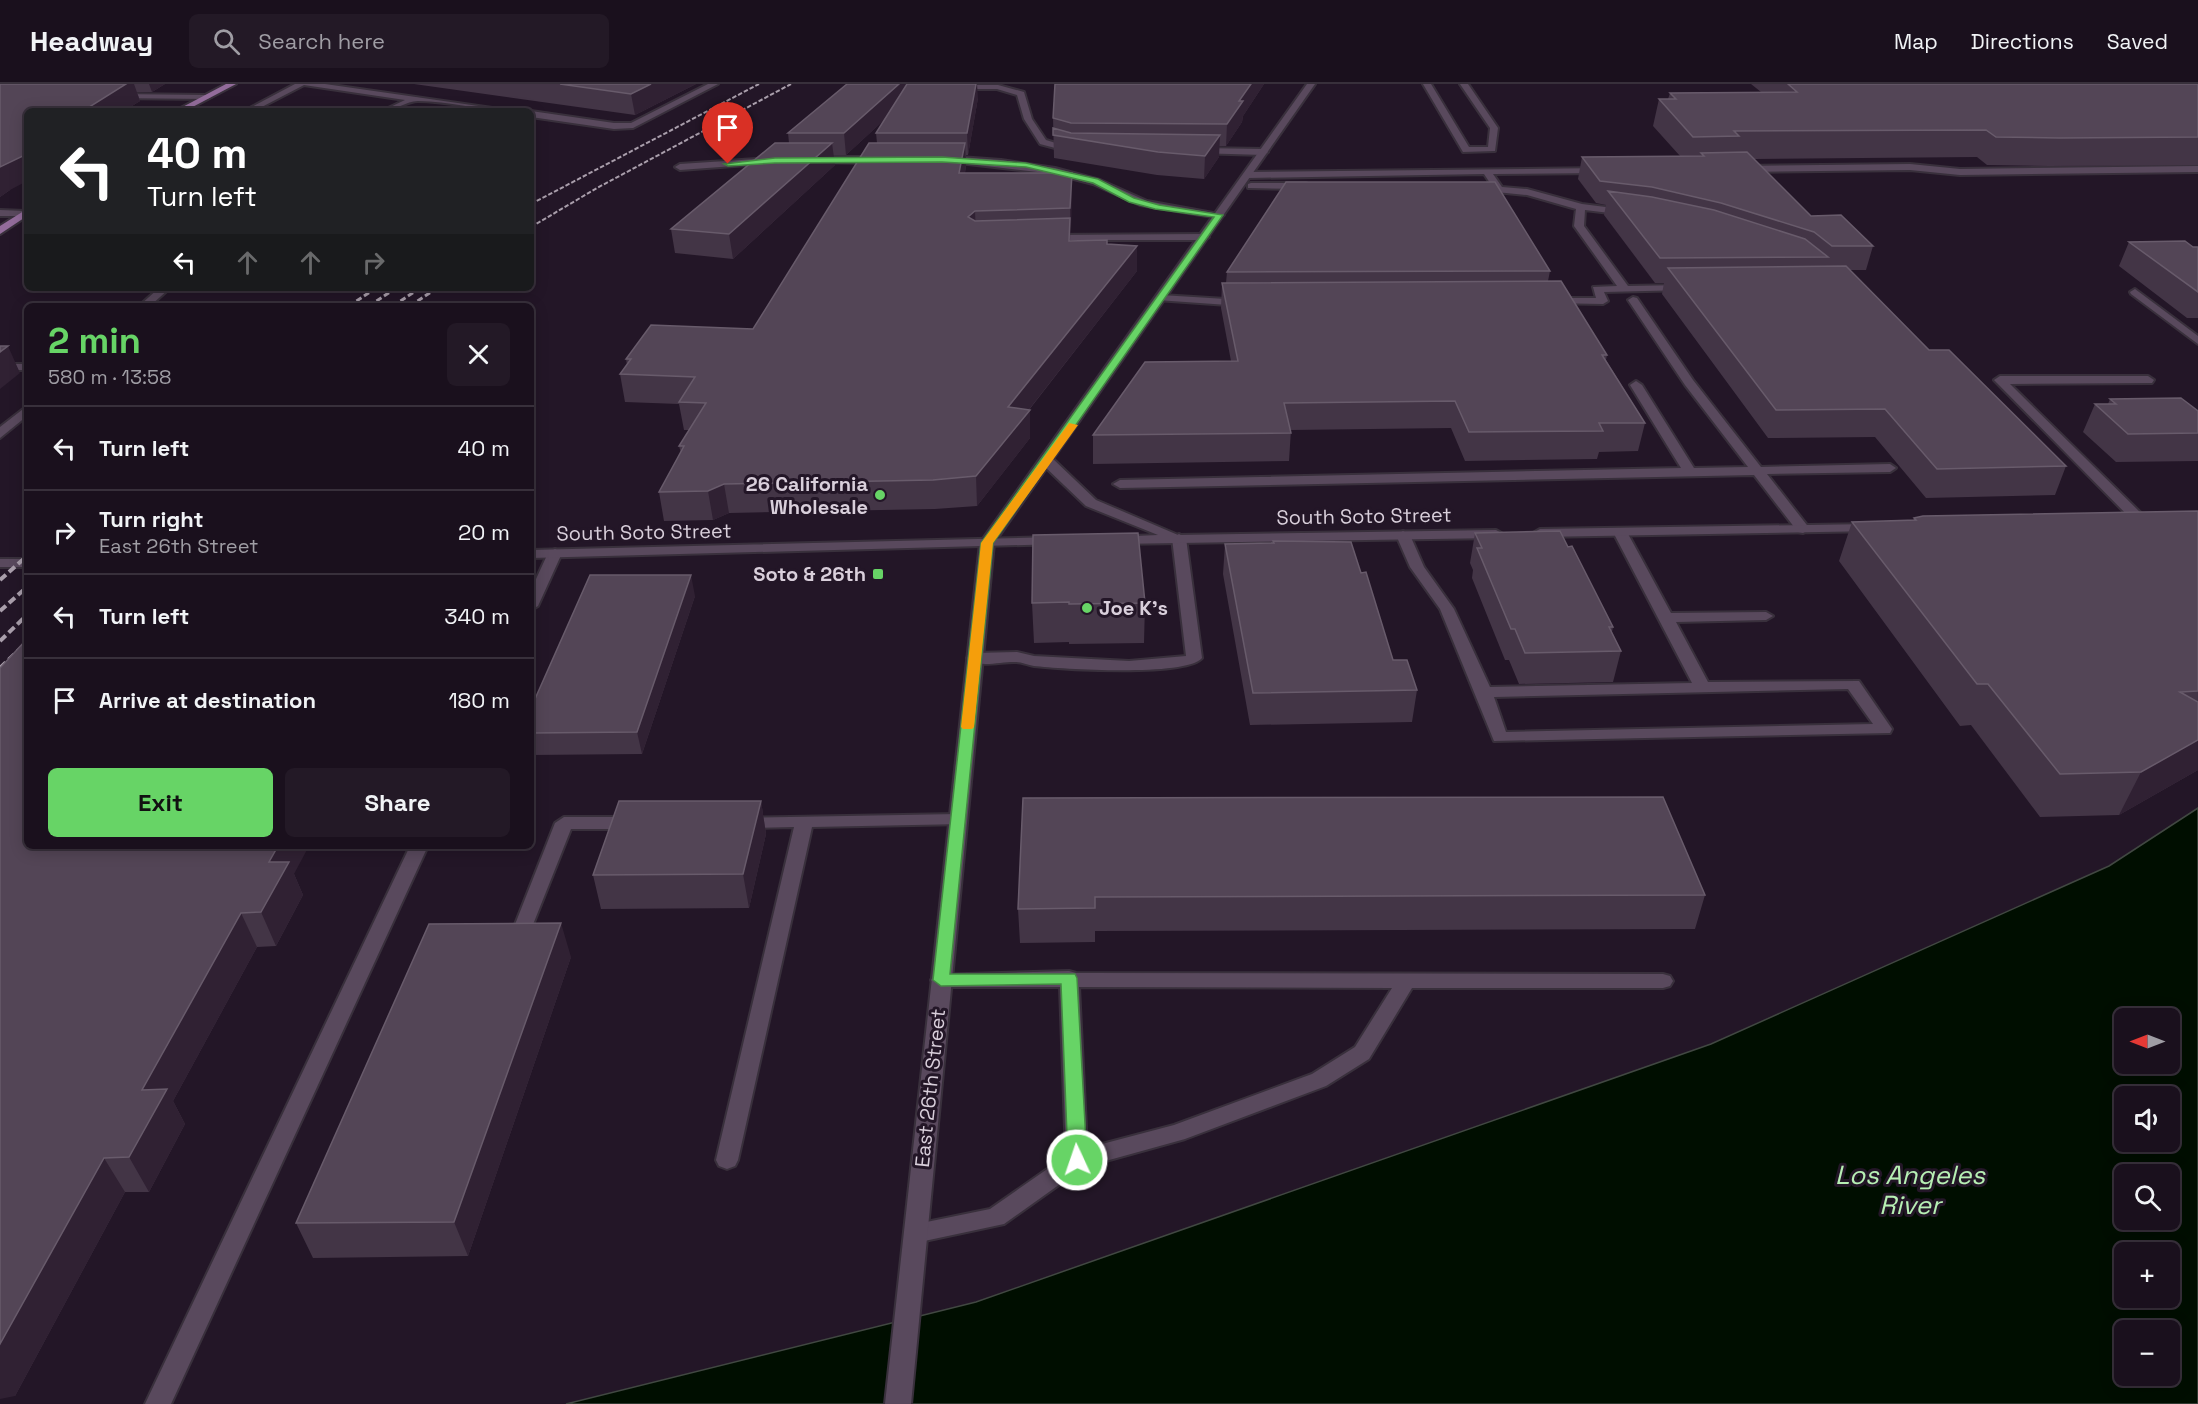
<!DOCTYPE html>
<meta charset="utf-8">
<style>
:root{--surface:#1a101d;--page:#231926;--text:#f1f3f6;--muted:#9f9da4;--line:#38303b;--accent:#67d466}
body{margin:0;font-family:"Space Grotesk",sans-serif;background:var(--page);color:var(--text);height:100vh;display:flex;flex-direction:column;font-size:22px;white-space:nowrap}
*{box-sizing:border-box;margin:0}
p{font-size:20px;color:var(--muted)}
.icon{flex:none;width:33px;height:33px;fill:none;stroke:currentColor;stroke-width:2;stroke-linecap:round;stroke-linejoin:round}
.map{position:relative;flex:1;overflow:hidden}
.drawer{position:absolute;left:24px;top:219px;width:510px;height:546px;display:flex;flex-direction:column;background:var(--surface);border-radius:9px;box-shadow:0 3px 15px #0003,0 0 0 2px var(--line)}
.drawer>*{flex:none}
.top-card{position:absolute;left:24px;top:24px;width:510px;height:183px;border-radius:9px;box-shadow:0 3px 15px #0003,0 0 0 2px var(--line);background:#202124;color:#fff;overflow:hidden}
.needle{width:39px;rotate:270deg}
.buttons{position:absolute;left:2114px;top:924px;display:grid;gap:12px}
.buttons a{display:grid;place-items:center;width:66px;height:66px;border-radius:9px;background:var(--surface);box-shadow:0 3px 15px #0003,0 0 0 2px var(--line);font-size:30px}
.pin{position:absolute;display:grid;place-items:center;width:51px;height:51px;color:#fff;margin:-62px -26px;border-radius:50% 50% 50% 0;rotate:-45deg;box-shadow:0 0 6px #0007}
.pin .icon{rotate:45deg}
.me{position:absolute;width:66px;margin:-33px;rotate:357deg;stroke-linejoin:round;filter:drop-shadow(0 0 4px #0008)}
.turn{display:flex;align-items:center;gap:21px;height:126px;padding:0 24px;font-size:27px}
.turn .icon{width:78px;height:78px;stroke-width:2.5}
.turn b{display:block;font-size:42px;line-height:51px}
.lanes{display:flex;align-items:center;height:57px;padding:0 24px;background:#0003;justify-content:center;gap:30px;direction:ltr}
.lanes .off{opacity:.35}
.round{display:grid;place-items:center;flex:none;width:63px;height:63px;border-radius:9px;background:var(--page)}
.overview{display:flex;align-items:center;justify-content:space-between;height:102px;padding:0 24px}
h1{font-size:36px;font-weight:600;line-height:45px;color:var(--accent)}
.button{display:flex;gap:12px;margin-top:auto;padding:12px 24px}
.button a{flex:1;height:69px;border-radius:9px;background:var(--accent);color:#111;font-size:24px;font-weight:600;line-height:69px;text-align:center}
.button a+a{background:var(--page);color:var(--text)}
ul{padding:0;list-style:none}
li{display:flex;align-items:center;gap:18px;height:84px;padding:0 24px;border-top:2px solid var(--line)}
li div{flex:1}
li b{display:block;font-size:22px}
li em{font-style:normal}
header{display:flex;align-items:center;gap:36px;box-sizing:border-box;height:84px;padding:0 30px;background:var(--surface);border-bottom:2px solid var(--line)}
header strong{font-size:28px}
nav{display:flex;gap:33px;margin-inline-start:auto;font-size:21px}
.search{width:420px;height:54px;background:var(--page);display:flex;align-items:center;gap:15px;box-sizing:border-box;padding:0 21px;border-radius:9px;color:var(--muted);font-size:22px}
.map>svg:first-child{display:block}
.water{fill:#000e00;stroke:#414842;stroke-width:1.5;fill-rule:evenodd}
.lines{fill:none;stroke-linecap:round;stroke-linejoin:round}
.service-casing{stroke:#39303c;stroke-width:4}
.minor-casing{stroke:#39303c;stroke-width:4}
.tertiary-casing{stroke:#39303c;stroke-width:4}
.secondary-casing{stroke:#39303c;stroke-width:4}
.primary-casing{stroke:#39303c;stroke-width:4}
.service{fill:#59495d;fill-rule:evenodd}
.minor{fill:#59495d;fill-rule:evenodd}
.tertiary{fill:#59495d;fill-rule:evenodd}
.secondary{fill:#59495d;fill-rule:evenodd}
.primary{fill:#936c9b;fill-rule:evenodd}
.rail-far2{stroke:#a99eab;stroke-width:2;stroke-dasharray:4.5 2;stroke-linecap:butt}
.rail-far1{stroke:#a99eab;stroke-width:3;stroke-dasharray:6 3;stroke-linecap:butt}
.rail{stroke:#a99eab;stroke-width:4;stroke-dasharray:8 4;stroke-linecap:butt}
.wall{fill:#433546}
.shaded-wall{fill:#302133}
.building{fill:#534556;stroke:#685b6b;stroke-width:1.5}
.route{fill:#67d466;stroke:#438a42;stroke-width:1.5}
.slow{fill:#f59e0b}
.poi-dot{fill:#67d466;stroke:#231627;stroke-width:2}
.labels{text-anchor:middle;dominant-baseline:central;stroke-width:6;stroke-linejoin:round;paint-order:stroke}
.poi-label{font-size:20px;font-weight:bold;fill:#d9cfdb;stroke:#231627;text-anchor:end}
.street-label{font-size:20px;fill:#d9cfdb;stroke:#231627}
.near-water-label{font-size:26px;font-style:italic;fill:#b7efb4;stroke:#231627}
</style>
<header>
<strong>Headway</strong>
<div class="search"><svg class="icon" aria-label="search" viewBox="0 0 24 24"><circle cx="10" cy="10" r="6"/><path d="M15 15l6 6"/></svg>Search here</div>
<nav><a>Map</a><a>Directions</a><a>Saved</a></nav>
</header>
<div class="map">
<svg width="2198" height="1320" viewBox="0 0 2198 1320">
<rect width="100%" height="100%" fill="#231627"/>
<path class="water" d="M2198 724V1320H566L976 1218 1711 960 2109 782ZM2124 934H2169V980H2124ZM2124 1012H2169V1058H2124ZM2124 1090H2169V1136H2124ZM2124 1168H2169V1214H2124ZM2124 1246H2169V1292H2124Z"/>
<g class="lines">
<g class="service-casing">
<path id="service" d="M295 0H325L513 27C481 27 450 17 418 17 406 17 395 27 382 27L405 16 304 1 254 27H244Z
M708 0H718L633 44 614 45 531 33V27L614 39H631Z
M1423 0H1431L1469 63H1488L1490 44 1460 0H1468L1498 44 1495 67 1463 68Z
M957 1H998L1024 8 1032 35 1046 56 1078 66 1074 69 1040 60 1024 35 1017 11 997 5H954Z
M116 10 207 11 211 13 207 15 113 14Z
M1199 64 1264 65 1268 68 1264 71 1196 69V65Z
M945 72 1001 76 1055 84 1100 96 1147 117 1224 131 1219 134 1140 121 1093 100 1055 90 942 77 941 75Z
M813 73H880L884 76 880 79 810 78V74Z
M772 74 776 77 775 79 680 86 675 83 680 80Z
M1910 80 1960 85 2198 82V88L1960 91 1910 86 1741 88 1736 85 1741 82Z
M1604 84V88L1601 89 1493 90 1502 103 1527 105 1582 120 1629 126V130L1626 131 1585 126 1584 142 1628 202 1684 201 1688 202V206L1604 208 1608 217 1603 220 1549 219 1548 217 1553 214H1596L1593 203 1617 202 1574 142 1576 125 1527 111 1496 108 1484 90 1248 94 1243 91 1248 88Z
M1251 99H1306L1311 102 1306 105 1248 104V100Z
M0 126 25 127 27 132H0Z
M1049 151 1204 150 1209 153 1204 156H1045V152Z
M2135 205 2198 252V260L2131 210 2130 208Z
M1161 211 1242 216 1247 219 1242 222 1157 216 1156 214Z
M1633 213 1637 214 1693 296 1761 383 1890 380 1896 384 1890 388 1767 390 1810 445 1803 449 1798 448 1754 391 1120 404 1113 400 1120 396 1681 384 1630 301 1636 297 1642 301 1694 384 1748 383 1685 301 1628 216Z
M0 280H27V286H0Z
M2148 292 2154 296 2152 299 2010 300 2150 438V444H2140L1994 296 2000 292Z
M1620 444 1627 448 1671 529 1766 528 1773 532 1766 536 1676 538 1708 598 1859 597 1892 645 1890 649 1494 657 1440 525 1410 483 1396 451 1403 447 1410 451 1424 483 1454 525 1490 603 1692 599 1613 448ZM1848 605 1873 640 1506 648 1494 613Z
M1179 450 1186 454 1202 574C1186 593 1061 585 1034 582 1028 581 1022 578 1016 578 1003 577 976 585 967 574L975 569 1017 568 1034 572 1129 577 1186 572 1172 454Z
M555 465 562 469 538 522 531 526V506L548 469Z
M958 730 967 736 964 740 812 743 738 1076 735 1082 727 1085 719 1082 716 1076 794 743 743 744 737 742 734 738 737 734Z
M564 733H633L642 739 633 745H571L532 843 530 848H516L514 843 555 739Z
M410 762H428L171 1320H145Z
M1069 887 1076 889 1663 890 1670 892 1673 897 1670 902 1663 904H1412L1369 975 1326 1002 1185 1055 1084 1083 1004 1140 915 1159 907 1156 904 1149 907 1142 990 1125 1066 1072 1060 903H941L934 901 931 896 934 891ZM1079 903 1392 904 1355 963 1312 990 1174 1041 1087 1064Z"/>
</g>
<g class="minor-casing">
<path id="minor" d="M159 204H170L150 222H139Z
M27 322V332L0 354V343Z"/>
</g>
<g class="tertiary-casing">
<path id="tertiary" d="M1307 0H1315L994 459 911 1320H885L980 459Z"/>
</g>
<g class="secondary-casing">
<path id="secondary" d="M1047 373 1052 374 1096 416 1178 451 1496 446 1503 450 1496 454 1117 460 1110 456 1112 453 1158 451 1086 422 1042 380V374Z
M1871 440 1876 441V447L1540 453 1533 449 1540 445Z
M1055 453 1062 457 1060 460 531 474V466Z
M0 475H27V483H0Z"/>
</g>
<g class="primary-casing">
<path id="primary" d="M226 0H236L185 27H175Z
M27 125V132L0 150V142Z"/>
</g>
<use href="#service" class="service"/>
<use href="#minor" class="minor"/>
<use href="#tertiary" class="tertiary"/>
<use href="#secondary" class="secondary"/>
<use href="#primary" class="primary"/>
<path class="rail-far2" d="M531 120 759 0
M531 143 597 104 791 0"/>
<path class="rail-far1" d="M349 222 376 204
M369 222 396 204
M393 222 420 204
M410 222 437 204"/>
<path class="rail" d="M0 496 27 472
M0 527 27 503
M0 557 27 531
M0 584 27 558"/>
</g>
<path class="wall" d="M0 0H165L152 8H137L140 17 124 27H27L10 106 0 113Z
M414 0H696L635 31Z
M1055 0H1264L1243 32 1242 38 1226 62H1219V73L1204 95 1157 91 1054 74 1053 34Z
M1751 0H2198V81L2049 82 1987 81 1977 73 1754 75 1811 132 1873 162 1866 186H1850L1929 266 2066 382 2055 411 1926 414 1875 353 1768 354 1662 210 1664 199H1655L1604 131 1606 121 1596 119 1578 95 1582 73 1680 72 1653 42 1659 15H1668L1670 9 1761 8Z
M978 14 968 71H966V81L965 89H1072L1070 157 1107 160 1137 187 1029 326 1030 354 977 422 935 425 729 429 713 436 664 437 659 408 681 369 679 362 689 346H684L679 320 625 318 620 290 627 281 626 275 753 245 877 59 876 49 884 36 846 71H833L835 81 733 175 675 169 671 145 789 59 788 49Z
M2129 158 2198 163V234H2187L2119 182Z
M1550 187 1548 197 1607 271 1606 276 1645 339 1638 367 1599 368 1597 375 1465 377 1451 344 1291 346 1289 377 1093 380V351L1231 277 1221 224 1222 199H1226L1227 188Z
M2110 315 2198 327V377L2116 378 2083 348 2095 320H2108Z
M2198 427V686L2119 731 2040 733 1971 641 1960 642 1839 477 1852 438 1913 437 1914 434Z
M1475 449 1568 463 1613 543 1612 548 1621 567 1613 598 1519 600 1509 576H1505L1472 494 1473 486 1470 479Z
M1033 451 1145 519 1144 559 1069 560V558L1034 559 1032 519Z
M1273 457 1361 489 1393 576 1417 606 1412 638 1250 641 1223 490 1225 460 1273 459Z
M695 512 642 670 531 671V624Z
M0 584 294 790 303 811 276 862 257 863 173 1017 185 1040 149 1108H125L15 1312Z
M1023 714 1705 811 1695 845 1095 847V858L1020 859 1018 825Z
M761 717 766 750 749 824 601 825 593 791Z
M571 873 468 1172 313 1174 296 1139Z"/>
<path class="shaded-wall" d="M126 0H134L140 17 124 27H83Z
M149 0H165L152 8Z
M651 0H696L635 31 631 10Z
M899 0H907L908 14 846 71 844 49Z
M976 0H977L978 14 968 71 967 49Z
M1251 0H1264L1243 32 1242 38 1226 62 1227 40 1239 17Z
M1220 51 1219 73 1204 95 1205 72Z
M832 59 835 81 733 175 729 150Z
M965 59 966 81 961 112 959 89Z
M27 70V97L10 106 0 113V83Z
M1072 89V112L1071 148 1070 124Z
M975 127 976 151 968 133Z
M1137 162V187L1009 351 1008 323Z
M8 262 20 289 0 305V268Z
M1030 326V354L977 422 976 392Z
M724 400 729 429 713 436 708 407Z
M691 491 695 512 642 670 637 648Z
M2198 656V686L2119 731 2141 688Z
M761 717 766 750 749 824 743 790Z
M278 762H309L294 790 303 811 276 862 261 828 269 778Z
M241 829 257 863 173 1017 185 1040 149 1108 129 1073 142 1006Z
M561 839 571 873 468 1172 454 1138Z
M104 1074 125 1108 15 1312 0 1315V1260Z"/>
<path class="building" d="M0 0H126L83 27H27V70L0 83Z
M560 0H651L631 10Z
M847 0H899L844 49H788Z
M907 0H976L967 49H876Z
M1055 0H1251L1239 17H1243L1227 40 1071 39 1053 34Z
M1788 0H2198V53L2059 54 1996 53 1986 46 1734 47 1739 52 1693 53 1659 15H1676L1670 9 1797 8Z
M1053 44 1071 49 1220 51 1205 72 1158 68 1053 51Z
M775 59H832L729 150 671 145Z
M869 59H965L959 89H1072L1070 124 975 127 968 133 975 137 1070 134 1069 157 1107 156V160L1137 162 1008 323 1030 326 976 392 933 396 724 400 708 407 659 408 684 362H679L706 319 679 318 695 293 620 290 631 275H626L651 241 753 245Z
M1747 68 1811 132 1841 131 1873 162H1832L1814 148 1721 119 1652 103 1600 97 1582 73 1704 72 1701 69Z
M1286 98H1495L1550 187 1227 188Z
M1608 107 1652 113 1714 126 1805 155 1828 173 1660 174Z
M2185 157 2193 163H2198V208L2129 158Z
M1846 182 1929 266H1949L2066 382 1937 385 1885 325 1776 326 1668 184Z
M1561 197 1607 271H1602L1645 339H1599L1603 347 1469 348 1455 317 1284 319 1291 349 1093 351 1145 278 1238 277 1222 199Z
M0 262H8L0 268Z
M2181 314 2198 327V349L2128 350 2095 320H2116L2110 315Z
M2198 427V607L2180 608 2198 618V656L2141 688 2060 690 1988 600H1977L1852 438 1916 436 1914 434 1923 432Z
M1560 447 1568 463 1572 462 1613 543H1609L1621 567 1525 569 1515 545H1511L1477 464H1482L1475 449Z
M1138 449 1145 519 1069 520V518L1032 519 1033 451Z
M1273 457 1351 458 1361 489 1366 488 1393 576H1407L1417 606 1253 609 1225 460 1274 459Z
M590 491H691L637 648 531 649V624Z
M27 555V762H278L269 778H289L261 828 241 829 142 1006 167 1005 129 1073 104 1074 0 1260V584Z
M1663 713 1705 811 1095 813V824L1018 825 1023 714Z
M619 717H761L743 790 593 791Z
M561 839 454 1138 296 1139 429 840Z"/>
<path class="route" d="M942 73 1026 79 1098 95 1134 114 1159 121 1223 131 993 459 950 890H1075L1077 894 1087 1076 1084 1082 1077 1084 1071 1082 1068 1076 1061 900 941 902 933 896 981 459 1214 133 1155 125 1129 118 1093 99 1026 83 942 78 775 79 728 82 724 80 775 74Z"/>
<path class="slow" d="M1069 339 1078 341 993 459 974 643 972 645H963L961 643 981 459Z"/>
<g class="poi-dot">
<circle cx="880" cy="411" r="6"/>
<rect x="872" y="484" width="12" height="12" rx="3"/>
<circle cx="1087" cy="524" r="6"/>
</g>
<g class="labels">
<g class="poi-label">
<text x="868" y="400">26 California<tspan x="868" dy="23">Wholesale</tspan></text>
<text x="866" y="490">Soto &amp; 26th</text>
<text x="1099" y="524" text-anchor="start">Joe K's</text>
</g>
<g class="street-label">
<text transform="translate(1364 432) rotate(-1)">South Soto Street</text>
<text transform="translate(644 448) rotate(-1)">South Soto Street</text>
<text transform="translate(930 1004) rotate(-84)">East 26th Street</text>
</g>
<g class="near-water-label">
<text x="1910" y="1091">Los Angeles<tspan x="1910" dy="30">River</tspan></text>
</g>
</g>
</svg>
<div class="buttons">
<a><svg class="needle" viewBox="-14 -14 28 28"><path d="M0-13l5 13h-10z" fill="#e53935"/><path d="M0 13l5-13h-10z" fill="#9f9da4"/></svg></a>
<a><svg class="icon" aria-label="sound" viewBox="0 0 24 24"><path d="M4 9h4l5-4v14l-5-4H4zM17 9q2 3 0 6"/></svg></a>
<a><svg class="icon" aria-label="search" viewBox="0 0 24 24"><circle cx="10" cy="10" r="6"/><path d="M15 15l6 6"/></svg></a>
<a>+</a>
<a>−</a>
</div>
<div class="pin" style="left:728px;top:80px;background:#d93025"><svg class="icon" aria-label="arrive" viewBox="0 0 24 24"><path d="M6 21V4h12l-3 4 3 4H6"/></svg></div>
<svg class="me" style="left:1077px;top:1076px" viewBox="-20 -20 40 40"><circle r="17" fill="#67d466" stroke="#fff" stroke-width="3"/><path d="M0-11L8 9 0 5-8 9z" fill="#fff"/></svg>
<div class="top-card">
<div class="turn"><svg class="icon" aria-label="left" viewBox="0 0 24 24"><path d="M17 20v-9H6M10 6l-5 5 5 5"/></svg><div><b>40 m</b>Turn left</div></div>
<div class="lanes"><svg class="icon" aria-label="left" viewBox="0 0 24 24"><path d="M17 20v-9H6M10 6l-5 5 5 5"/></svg><svg class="icon off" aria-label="ahead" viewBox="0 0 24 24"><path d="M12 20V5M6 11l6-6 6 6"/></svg><svg class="icon off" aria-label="ahead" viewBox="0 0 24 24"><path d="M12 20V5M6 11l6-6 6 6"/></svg><svg class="icon off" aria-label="right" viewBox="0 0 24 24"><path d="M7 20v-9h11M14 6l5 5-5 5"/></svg></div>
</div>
<section class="drawer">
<div class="overview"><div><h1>2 min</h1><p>580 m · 13:58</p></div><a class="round"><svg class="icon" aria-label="close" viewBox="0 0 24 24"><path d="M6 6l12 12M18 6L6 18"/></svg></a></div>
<ul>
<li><svg class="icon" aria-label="left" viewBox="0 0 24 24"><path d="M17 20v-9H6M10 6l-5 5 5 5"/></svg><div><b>Turn left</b></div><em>40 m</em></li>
<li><svg class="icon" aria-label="right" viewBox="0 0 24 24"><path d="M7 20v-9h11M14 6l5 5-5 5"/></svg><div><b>Turn right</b><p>East 26th Street</p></div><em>20 m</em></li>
<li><svg class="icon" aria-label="left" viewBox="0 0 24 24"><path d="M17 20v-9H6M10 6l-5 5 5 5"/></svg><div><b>Turn left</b></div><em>340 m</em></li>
<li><svg class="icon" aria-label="arrive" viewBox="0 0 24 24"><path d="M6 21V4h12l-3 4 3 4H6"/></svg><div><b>Arrive at destination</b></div><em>180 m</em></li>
</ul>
<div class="button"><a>Exit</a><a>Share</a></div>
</section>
</div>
